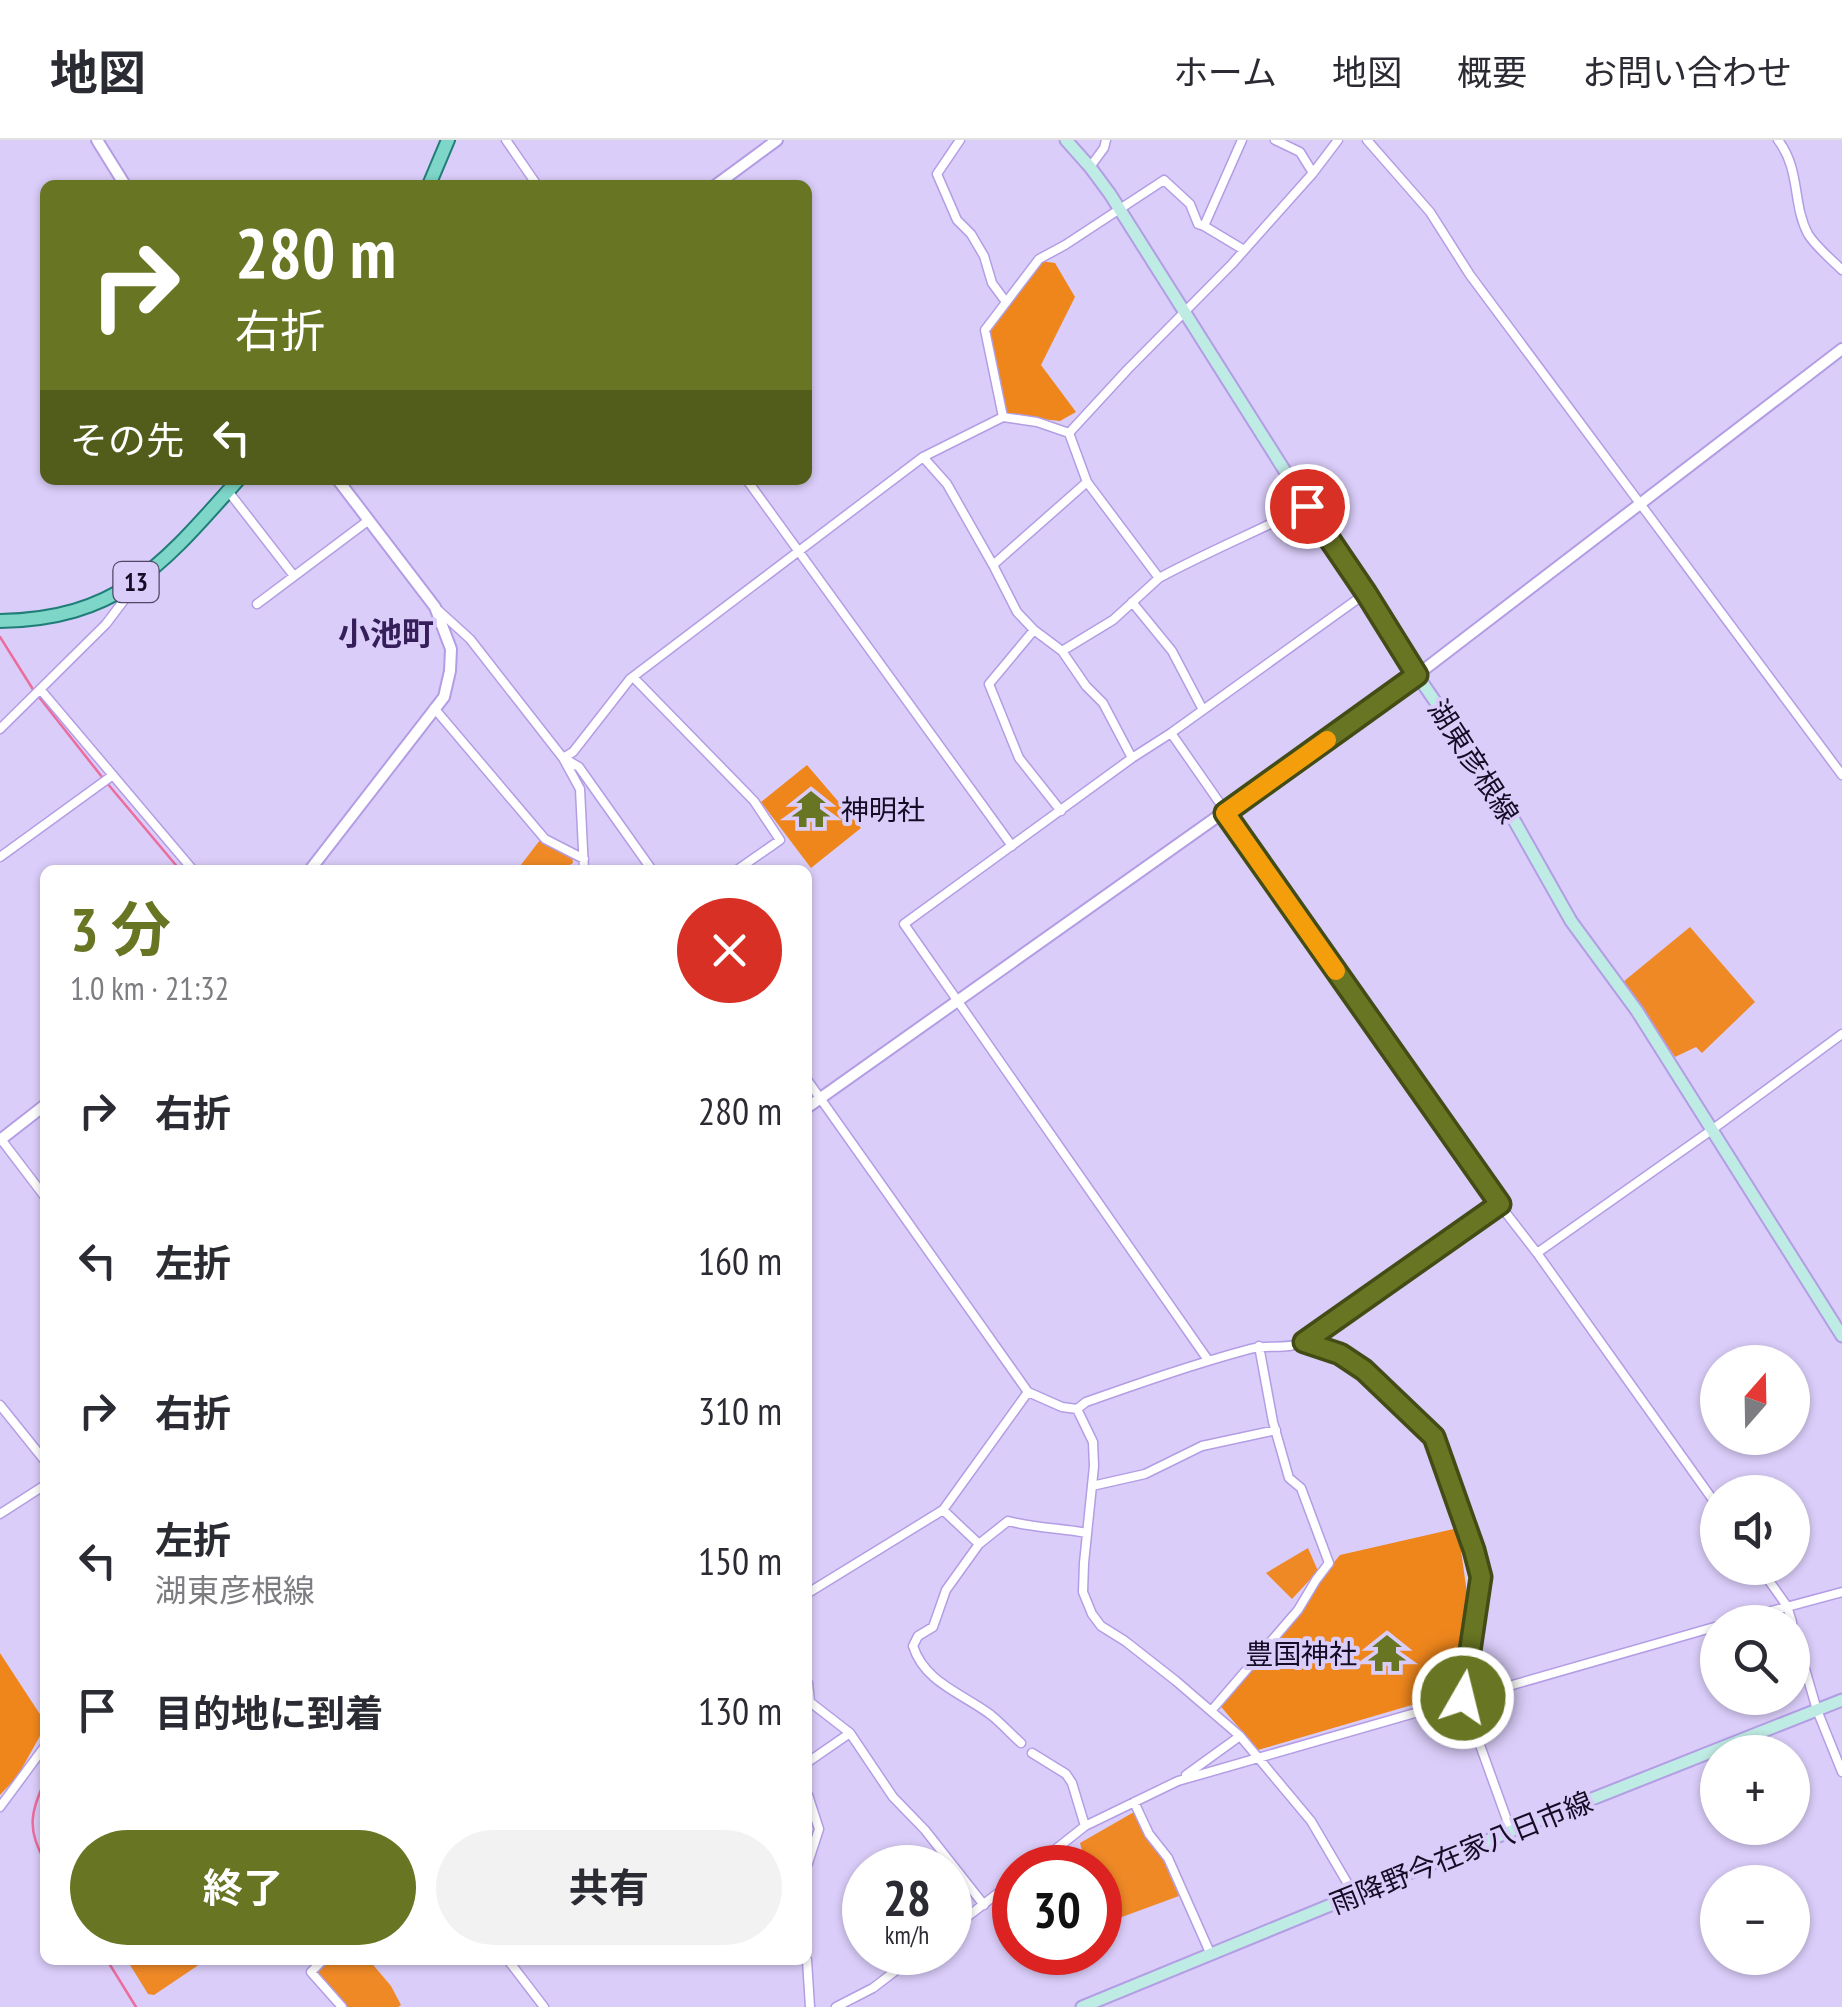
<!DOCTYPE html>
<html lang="ja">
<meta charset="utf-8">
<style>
:root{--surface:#fff;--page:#f2f2f3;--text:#2b2b33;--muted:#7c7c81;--line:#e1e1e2;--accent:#687522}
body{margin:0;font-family:"PT Sans Narrow","Noto Sans JP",sans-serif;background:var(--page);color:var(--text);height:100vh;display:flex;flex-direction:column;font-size:38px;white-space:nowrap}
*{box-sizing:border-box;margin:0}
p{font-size:32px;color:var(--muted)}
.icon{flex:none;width:55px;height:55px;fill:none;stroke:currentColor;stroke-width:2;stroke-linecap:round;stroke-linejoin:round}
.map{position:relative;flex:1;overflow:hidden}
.details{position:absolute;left:40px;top:725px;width:772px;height:1100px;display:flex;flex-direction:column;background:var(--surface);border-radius:15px;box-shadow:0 2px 8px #0004}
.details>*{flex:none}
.hud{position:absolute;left:40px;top:40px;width:772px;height:305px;border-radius:15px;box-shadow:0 2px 8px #0004;background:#687522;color:#fff;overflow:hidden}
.needle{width:65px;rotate:20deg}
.controls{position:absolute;left:1700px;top:1205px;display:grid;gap:20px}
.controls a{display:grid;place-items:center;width:110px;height:110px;border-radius:50%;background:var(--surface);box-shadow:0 2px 8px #0004;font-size:50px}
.speed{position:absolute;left:842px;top:1705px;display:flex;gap:20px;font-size:50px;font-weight:700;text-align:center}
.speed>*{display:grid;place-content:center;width:130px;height:130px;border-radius:50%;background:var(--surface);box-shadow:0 2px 8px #0004;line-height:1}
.speed small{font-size:25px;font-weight:400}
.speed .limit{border:15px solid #d22;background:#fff;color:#111}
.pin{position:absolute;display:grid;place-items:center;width:85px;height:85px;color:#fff;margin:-42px;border:5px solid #fff;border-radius:50%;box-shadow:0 2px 10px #0007}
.me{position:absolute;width:110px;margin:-55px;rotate:8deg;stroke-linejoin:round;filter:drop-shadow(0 0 8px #0008)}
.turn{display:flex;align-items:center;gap:35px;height:210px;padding:0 30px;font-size:45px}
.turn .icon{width:130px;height:130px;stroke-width:2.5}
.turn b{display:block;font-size:70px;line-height:85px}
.then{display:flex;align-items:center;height:95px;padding:0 30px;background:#0003;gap:20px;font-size:38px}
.round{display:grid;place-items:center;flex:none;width:105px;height:105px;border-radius:52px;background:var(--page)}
.overview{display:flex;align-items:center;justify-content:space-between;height:170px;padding:0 30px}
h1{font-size:60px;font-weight:700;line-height:75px;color:var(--accent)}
.action{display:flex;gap:20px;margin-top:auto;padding:20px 30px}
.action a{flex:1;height:115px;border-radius:60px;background:var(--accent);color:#fff;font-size:40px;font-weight:700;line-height:115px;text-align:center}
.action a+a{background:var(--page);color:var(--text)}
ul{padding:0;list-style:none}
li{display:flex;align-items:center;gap:30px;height:150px;padding:0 30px}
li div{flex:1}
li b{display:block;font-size:38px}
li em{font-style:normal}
header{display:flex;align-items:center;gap:60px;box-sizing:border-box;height:140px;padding:0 50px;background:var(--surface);border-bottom:2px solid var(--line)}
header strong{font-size:48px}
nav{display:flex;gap:55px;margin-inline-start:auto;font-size:35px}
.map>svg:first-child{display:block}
.green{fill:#ef8926}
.forest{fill:#ef861c}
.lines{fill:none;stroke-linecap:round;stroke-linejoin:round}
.stream{stroke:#eb6c9d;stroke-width:2.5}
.minor-casing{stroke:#b39de4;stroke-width:11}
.tertiary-casing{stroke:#b39de4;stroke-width:14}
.secondary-casing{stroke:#b39de4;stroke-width:15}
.primary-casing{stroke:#207e77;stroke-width:16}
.minor{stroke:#fff;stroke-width:8}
.tertiary{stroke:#fff;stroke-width:10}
.secondary{stroke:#beebe3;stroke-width:11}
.primary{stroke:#7dd6c8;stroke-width:12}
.route-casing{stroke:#444c16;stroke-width:25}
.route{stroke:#687522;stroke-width:18}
.slow{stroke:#f59e0b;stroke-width:18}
.labels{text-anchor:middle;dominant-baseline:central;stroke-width:8;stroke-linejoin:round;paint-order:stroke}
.shield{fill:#dacdf9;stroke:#504665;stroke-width:2.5}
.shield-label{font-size:25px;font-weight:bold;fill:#150c25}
.street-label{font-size:28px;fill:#150c25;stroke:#dacdf9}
.poi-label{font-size:28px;fill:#150c25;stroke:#dacdf9;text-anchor:start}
.quarter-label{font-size:32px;font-weight:bold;fill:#351e59;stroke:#dacdf9}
</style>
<header>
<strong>地図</strong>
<nav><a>ホーム</a><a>地図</a><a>概要</a><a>お問い合わせ</a></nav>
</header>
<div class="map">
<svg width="1842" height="1867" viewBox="0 0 1842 1867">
<rect width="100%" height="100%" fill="#dacdf9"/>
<path class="green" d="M540 700 572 716 573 723 562 730H517Z
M1690 787 1755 862 1702 913 1696 907 1675 917 1623 842Z
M1308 1408 1318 1431 1292 1459 1266 1433Z
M1134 1672 1145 1695 1161 1715 1179 1756 1111 1781 1100 1782V1728L1086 1727 1080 1703Z
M127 1820H206L154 1855 148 1854Z
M326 1820H369L391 1846 401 1865 398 1867H345L313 1831Z"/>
<path class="forest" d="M1041 121 1055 123 1075 157 1041 225 1076 272 1060 281 1005 275 989 190Z
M807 625 861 688 811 728 761 662Z
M1458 1388 1469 1468 1453 1553 1258 1610 1217 1562 1340 1415Z
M0 1513 45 1582V1587L17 1637 0 1655Z"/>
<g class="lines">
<path class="stream" d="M0 497 34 551
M39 557 102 637
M107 643 180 730
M45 1641C30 1672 27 1691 45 1721
M107 1820 136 1867"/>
<g class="minor-casing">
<path id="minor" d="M506 0 537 45
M960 0 937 34 957 80 971 94 984 116 992 143 1006 162
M1242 0 1204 86 1244 110
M1275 0 1300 12 1313 33
M1367 0 1430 72 1470 135 1842 635
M1778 0C1801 30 1792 64 1808 94 1816 107 1831 119 1842 130
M1090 27 1104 8 1106 0
M1003 277 985 190 1039 119 1065 105 1164 40 1190 64 1198 84 1204 86
M1069 293 1128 229 1232 124 1313 33 1338 0
M1069 293 1087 342 1159 438C1207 412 1258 391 1307 366
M923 317 947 344 993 425
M747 340 1012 706
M228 351 294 436
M1132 462 1172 511 1203 570
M257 464 369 380
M438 470 470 499 563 618 580 649 584 730
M1034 490 1017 472 993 425 1087 342
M1062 511 1086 546 1103 563 1132 618
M633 537 754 661 780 700 737 730
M40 549 193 730
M434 568 545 699 584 719
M0 589 106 484 134 447
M1171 593 1499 1064 1537 1113 1718 1367
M563 618 573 612 630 539 923 317 1003 277 1037 282 1069 293
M567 620 579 627 652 730
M1061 671 1019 618 989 544 1034 490 1062 511 1113 480 1159 438
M0 717 113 635
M808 941 1028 1252 1062 1267 1077 1269 1086 1262C1140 1243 1194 1224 1250 1209 1268 1204 1287 1210 1304 1202L1499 1064
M0 998 45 1057
M1537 1113 1713 989 1842 894
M1304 1202 1340 1214 1364 1230 1434 1297 1475 1410 1481 1437 1478 1469 1464 1542 1463 1558 1511 1691
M1208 1220 904 784 1132 618 1171 593 1366 453
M0 1265 45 1321
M1077 1269 1093 1302 1094 1326 1084 1423 1083 1452 1092 1474 1101 1486 1125 1501 1176 1541 1240 1596 1311 1681 1355 1756
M1092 1346 1145 1334 1202 1306 1276 1290
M943 1370 979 1404 946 1450 933 1487 918 1496 913 1506C925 1543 962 1553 991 1575 1001 1583 1011 1594 1021 1603
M0 1374 45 1345
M979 1404 1008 1381C1034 1388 1060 1388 1087 1393
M1760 1428 1787 1466 1792 1482
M808 1453 943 1370 1028 1252
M1731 1482 1842 1452
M1792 1484 1817 1570 1842 1632
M808 1543 810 1562 850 1593 893 1657 925 1690 984 1765
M1211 1571 1298 1470 1316 1440 1329 1423 1301 1348 1289 1338 1273 1282 1259 1206
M1032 1613 1066 1634 1072 1643 1085 1686
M808 1622 850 1593
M1186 1635 1240 1596
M808 1655 819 1689 808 1723
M1134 1662 1149 1694 1168 1718 1211 1815
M0 1667 45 1606
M1032 1728 1085 1686 1178 1641 1718 1486
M950 1790 1015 1740
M323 1820 311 1832 342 1867
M508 1820 544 1867
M807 1820 810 1867
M836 1867 873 1848 920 1812"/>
</g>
<g class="tertiary-casing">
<path id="tertiary" d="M97 0 125 45
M716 45 777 0
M310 730 444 557 450 531 451 509 435 467 338 340
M808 967 1417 535 1842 209
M0 1000 45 965"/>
</g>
<g class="secondary-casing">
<path id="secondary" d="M1066 0 1090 27 1110 54 1307 366 1366 453 1417 535 1501 657 1571 781 1637 871 1842 1196
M1082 1867 1511 1691 1842 1560"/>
</g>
<g class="primary-casing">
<path id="primary" d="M429 45 448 0
M0 481C120 479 164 423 238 340"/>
</g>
<use href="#minor" class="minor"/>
<use href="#tertiary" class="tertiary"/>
<use href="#secondary" class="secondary"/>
<use href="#primary" class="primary"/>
</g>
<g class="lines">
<g class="route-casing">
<path id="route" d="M1307 366 1366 453 1417 535 1225 673 1500 1064 1304 1202 1340 1214 1364 1230 1434 1297 1474 1410 1481 1437 1463 1558"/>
</g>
<use href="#route" class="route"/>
<path class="slow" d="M1327 600 1225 673 1336 831"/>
</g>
<defs>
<g id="temple-bare" transform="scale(3)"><path d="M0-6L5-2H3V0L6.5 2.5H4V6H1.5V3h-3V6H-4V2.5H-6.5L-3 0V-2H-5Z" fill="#687522" stroke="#dacdf9" stroke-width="2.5" paint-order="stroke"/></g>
</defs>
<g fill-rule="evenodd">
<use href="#temple-bare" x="811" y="669"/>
<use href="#temple-bare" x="1387" y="1513"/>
</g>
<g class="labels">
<rect class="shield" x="113.5" y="422" width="45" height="40" rx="8"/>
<g class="shield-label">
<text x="136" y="442">13</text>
</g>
<g class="street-label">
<text transform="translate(1474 621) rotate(57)">湖東彦根線</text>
<text transform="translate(1461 1712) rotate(-22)">雨降野今在家八日市線</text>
</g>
<g class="poi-label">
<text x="841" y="669">神明社</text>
<text x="1357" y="1513" text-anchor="end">豊国神社</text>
</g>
<g class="quarter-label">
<text x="386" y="493">小池町</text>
</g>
</g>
</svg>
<div class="controls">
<a><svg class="needle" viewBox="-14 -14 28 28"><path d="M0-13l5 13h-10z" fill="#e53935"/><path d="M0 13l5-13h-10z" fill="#7c7c81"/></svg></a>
<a><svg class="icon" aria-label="sound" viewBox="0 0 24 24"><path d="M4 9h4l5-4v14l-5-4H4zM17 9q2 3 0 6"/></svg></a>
<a><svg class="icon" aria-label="search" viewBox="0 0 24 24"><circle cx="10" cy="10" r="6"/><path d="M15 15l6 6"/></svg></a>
<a>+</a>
<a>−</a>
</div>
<div class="speed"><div>28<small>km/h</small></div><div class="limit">30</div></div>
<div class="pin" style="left:1307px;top:366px;background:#d93025"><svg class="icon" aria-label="arrive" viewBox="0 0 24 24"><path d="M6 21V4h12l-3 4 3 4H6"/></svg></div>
<svg class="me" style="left:1463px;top:1558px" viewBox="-20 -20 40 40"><circle r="17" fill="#687522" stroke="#fff" stroke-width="3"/><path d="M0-11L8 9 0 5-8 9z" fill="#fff"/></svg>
<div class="hud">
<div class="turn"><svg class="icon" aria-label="right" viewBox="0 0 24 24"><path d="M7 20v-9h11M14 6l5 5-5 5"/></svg><div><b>280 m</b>右折</div></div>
<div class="then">その先<svg class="icon" aria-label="left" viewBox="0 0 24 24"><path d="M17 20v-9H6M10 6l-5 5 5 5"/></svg></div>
</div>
<section class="details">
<div class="overview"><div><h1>3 分</h1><p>1.0 km · 21:32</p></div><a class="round" style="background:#d93025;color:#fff"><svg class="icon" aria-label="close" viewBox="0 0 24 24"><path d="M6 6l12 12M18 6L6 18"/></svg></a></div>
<ul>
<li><svg class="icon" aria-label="right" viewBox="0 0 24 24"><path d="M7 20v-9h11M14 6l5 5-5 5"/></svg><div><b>右折</b></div><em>280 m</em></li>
<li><svg class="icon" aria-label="left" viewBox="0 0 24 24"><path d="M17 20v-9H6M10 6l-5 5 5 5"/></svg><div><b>左折</b></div><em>160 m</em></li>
<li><svg class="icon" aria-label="right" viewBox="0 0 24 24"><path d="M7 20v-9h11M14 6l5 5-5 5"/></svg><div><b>右折</b></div><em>310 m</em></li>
<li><svg class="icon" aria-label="left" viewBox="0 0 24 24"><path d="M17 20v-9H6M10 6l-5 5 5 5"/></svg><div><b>左折</b><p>湖東彦根線</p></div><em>150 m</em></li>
<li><svg class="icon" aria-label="arrive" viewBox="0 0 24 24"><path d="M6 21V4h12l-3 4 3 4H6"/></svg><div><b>目的地に到着</b></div><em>130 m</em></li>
</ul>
<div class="action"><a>終了</a><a>共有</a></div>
</section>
</div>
